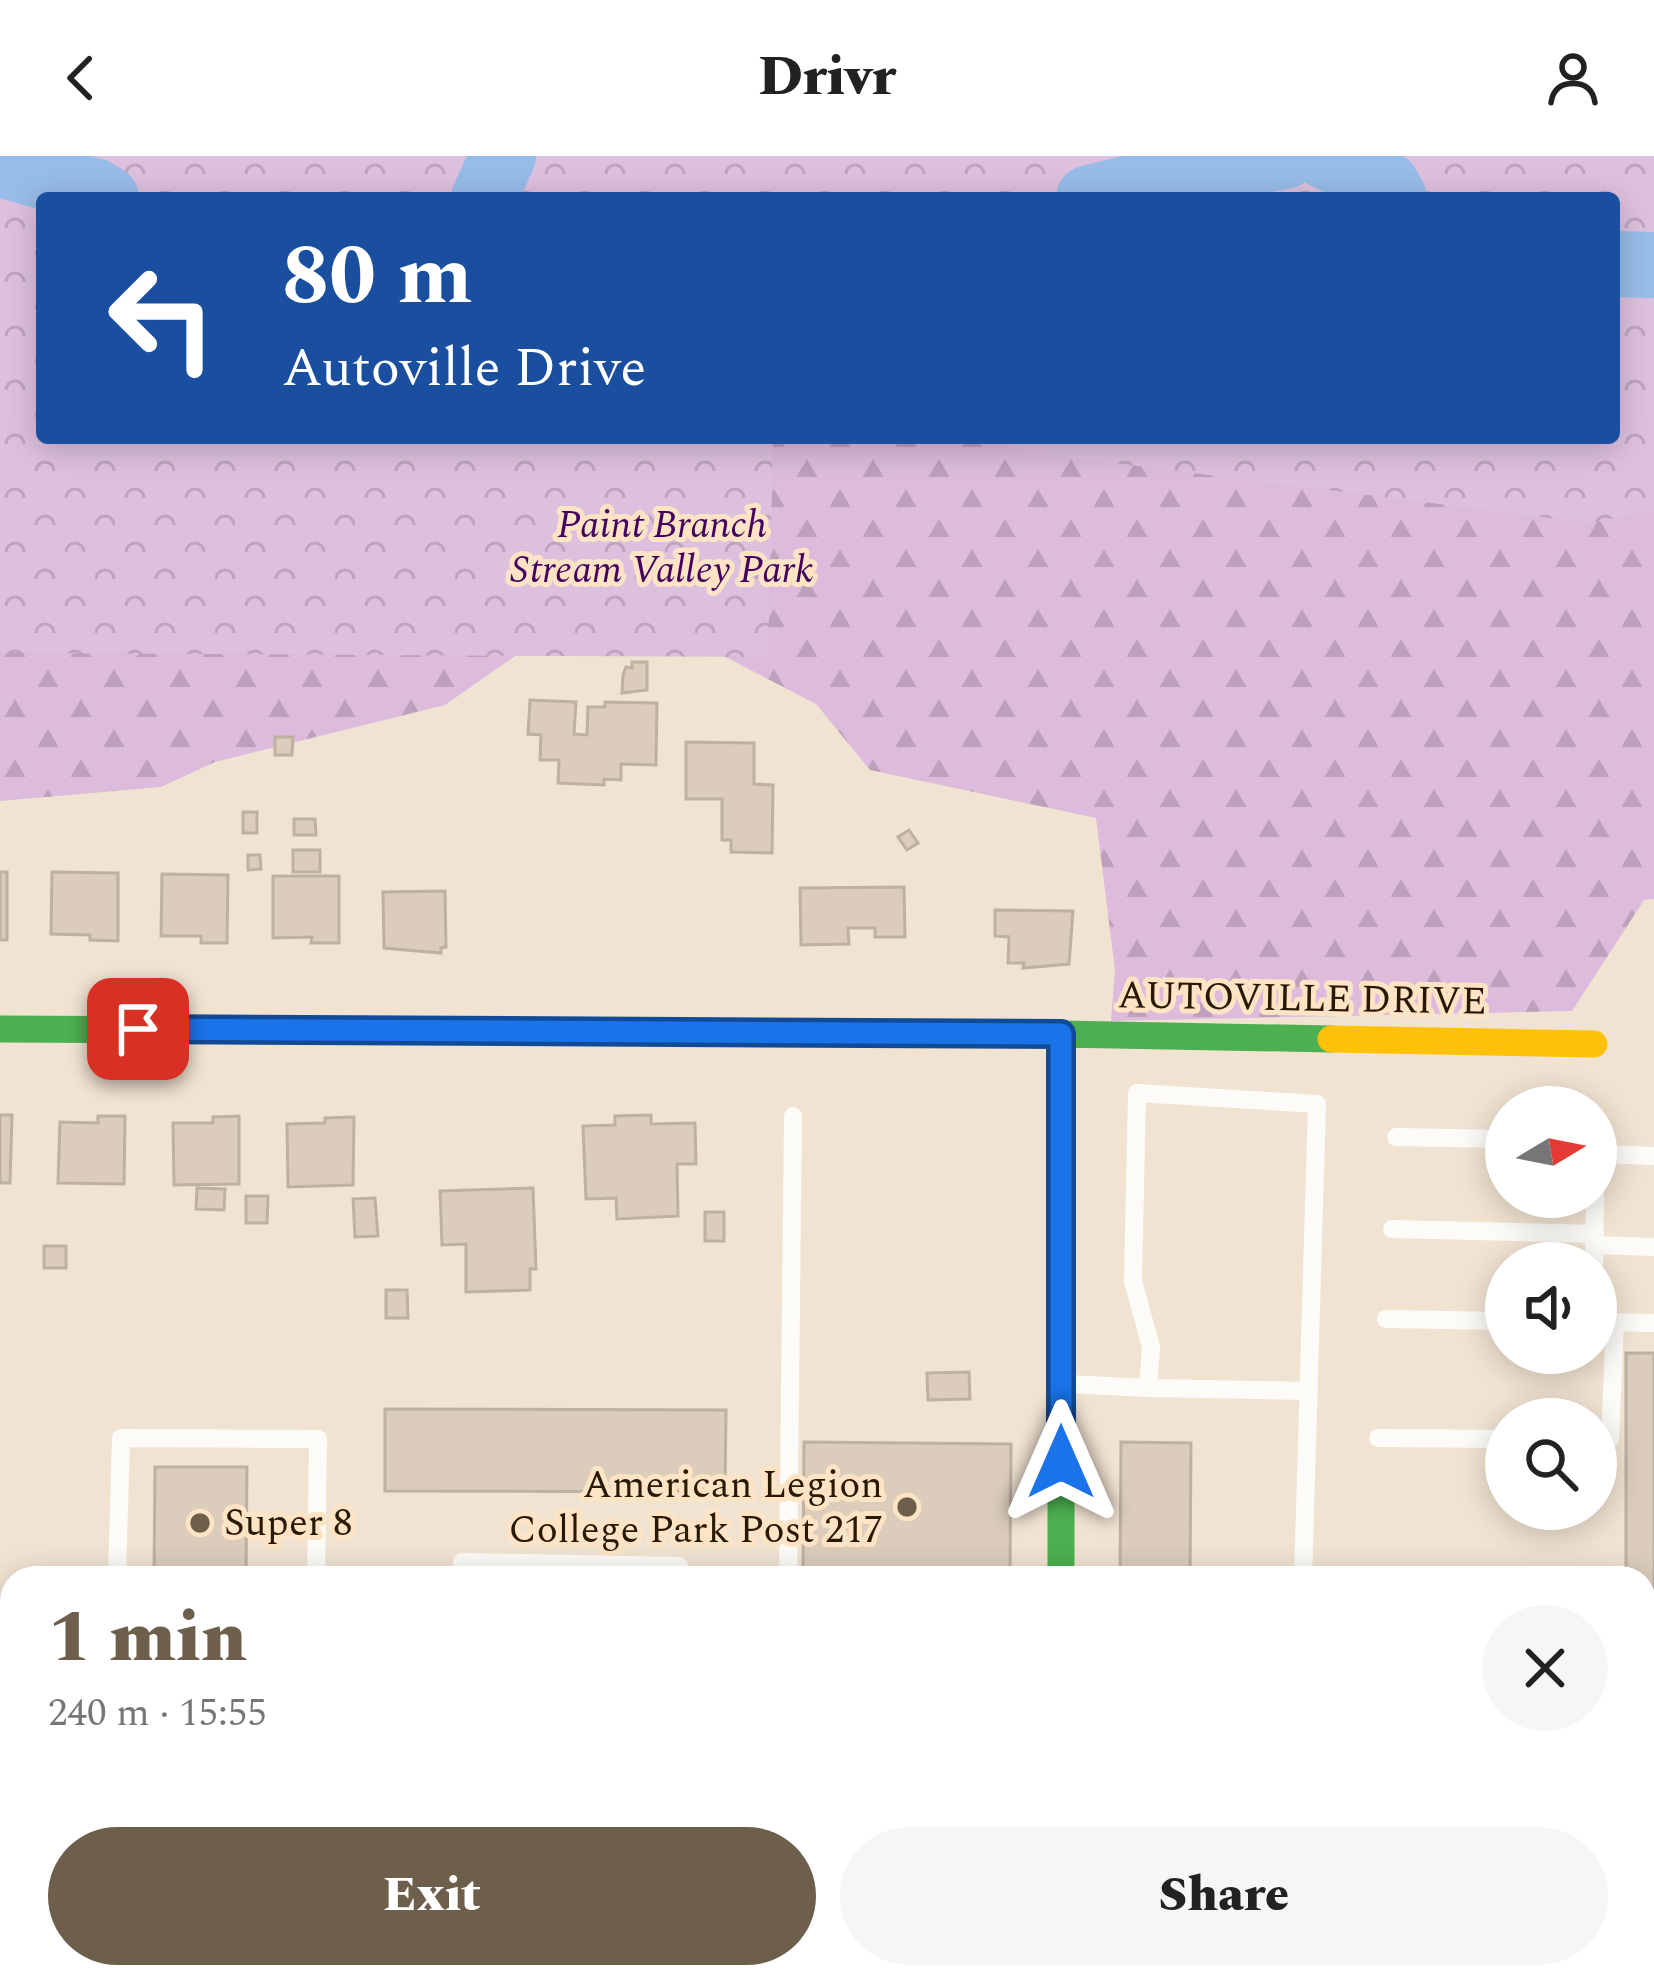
<!DOCTYPE html>
<meta charset="utf-8">
<style>
:root{--surface:#fff;--page:#f6f6f6;--text:#222;--muted:#767676;--accent:#6e5f4c}
body{margin:0;font-family:Spectral,serif;background:var(--page);color:var(--text);height:100vh;display:flex;flex-direction:column;font-size:45px;white-space:nowrap}
*{box-sizing:border-box;margin:0}
p{font-size:39px;color:var(--muted)}
.icon{flex:none;width:66px;height:66px;fill:none;stroke:currentColor;stroke-width:2;stroke-linecap:round;stroke-linejoin:round}
.map{position:relative;flex:1;overflow:hidden}
.details{position:absolute;left:0px;top:1410px;width:1656px;height:423px;display:flex;flex-direction:column;background:var(--surface);border-radius:36px 36px 0 0;box-shadow:0 6px 30px #0003}
.details>*{flex:none}
.top-card{position:absolute;left:36px;top:36px;width:1584px;height:252px;border-radius:12px;box-shadow:0 6px 30px #0003;background:#1a4fa0;color:#fff;overflow:hidden}
.needle{width:78px;rotate:80deg}
.buttons{position:absolute;left:1485px;top:930px;display:grid;gap:24px}
.buttons a{display:grid;place-items:center;width:132px;height:132px;border-radius:50%;background:var(--surface);box-shadow:0 6px 30px #0003;font-size:60px}
.pin{position:absolute;display:grid;place-items:center;width:102px;height:102px;color:#fff;margin:-51px;border-radius:24px;box-shadow:0 6px 18px #0006}
.me{position:absolute;width:132px;margin:-66px;rotate:0deg;stroke-linejoin:round;filter:drop-shadow(0 0 9px #0008)}
.turn{display:flex;align-items:center;gap:42px;height:252px;padding:0 48px;font-size:54px}
.turn .icon{width:156px;height:156px;stroke-width:2.5}
.turn b{display:block;font-size:84px;line-height:102px}
.round{display:grid;place-items:center;flex:none;width:126px;height:126px;border-radius:63px;background:var(--page)}
.overview{display:flex;align-items:center;justify-content:space-between;height:204px;padding:0 48px}
h1{font-size:72px;font-weight:800;line-height:90px;color:var(--accent)}
.button{display:flex;gap:24px;margin-top:auto;padding:24px 48px}
.button a{flex:1;height:138px;border-radius:72px;background:var(--accent);color:#fff;font-size:48px;font-weight:800;line-height:138px;text-align:center}
.button a+a{background:var(--page);color:var(--text)}
header{display:flex;justify-content:space-between;align-items:center;height:156px;padding:0 48px;background:var(--surface);font-size:54px;font-weight:800}
.map>svg:first-child{display:block}
.forest{fill:url(#forest-firs)}
.park{fill:url(#park-crowns)}
.lines{fill:none;stroke-linecap:round;stroke-linejoin:round}
.river{stroke:#97bce7;stroke-width:66}
.building{fill:#dbccbb;stroke:#bfb1a0;stroke-width:3}
.lane{stroke:#fdfbf8;stroke-width:18}
.street{stroke:#fdfbf8;stroke-width:36}
.fast{stroke:#4caf50;stroke-width:27}
.slow{stroke:#ffc107;stroke-width:27}
.jam{stroke:#c62828;stroke-width:27}
.route-casing{stroke:#114b97;stroke-width:30}
.route{stroke:#1a73e8;stroke-width:21}
.poi-dot{fill:#6e5f4c;stroke:#fee4c5;stroke-width:4.5}
.labels{text-anchor:middle;dominant-baseline:central;stroke-width:10;stroke-linejoin:round;paint-order:stroke}
.park-label{font-size:39px;font-style:italic;fill:#44005f;stroke:#fee4c5}
.street-label{font-size:39px;fill:#281804;stroke:#fee4c5}
.poi-label{font-size:39px;fill:#281804;stroke:#fee4c5;text-anchor:end}
</style>
<header><svg class="icon" aria-label="back" viewBox="0 0 24 24"><path d="M15 5l-7 7 7 7"/></svg>Drivr<svg class="icon" aria-label="person" viewBox="0 0 24 24"><circle cx="12" cy="8" r="4"/><path d="M4 21q1-7 8-7t8 7"/></svg></header>
<div class="map">
<svg width="1654" height="1832" viewBox="0 0 1654 1832">
<defs>
<pattern id="forest-firs" width="22" height="20" patternUnits="userSpaceOnUse" patternTransform="scale(3)"><rect width="22" height="20" fill="#dcbbdd"/><path d="M5 1l3.5 6h-7zM16 11l3.5 6h-7z" fill="#bda0bc"/></pattern>
<pattern id="park-crowns" width="20" height="18" patternUnits="userSpaceOnUse" patternTransform="scale(3)"><rect width="20" height="18" fill="#ddc0de"/><path d="M2 6a3 3 0 1 1 6 0M12 15a3 3 0 1 1 6 0" fill="none" stroke="#bea4bd"/></pattern>
</defs>
<rect width="100%" height="100%" fill="#f1e3d2"/>
<path class="forest" d="M0 0 42 42V282H1614V42L1654 0V743L1644 744 1572 855 1111 865 1115 814 1096 662 870 614 816 548 689 482 525 493 445 549 215 606 161 631 0 645Z"/>
<path class="park" d="M0 0H1654V354L1590 367 1027 296 991 282H1614V42H42V282H773L768 501 0 497Z"/>
<g class="lines">
<path class="river" d="M1325 0 1387 29 1394 42
M0 8 94 35 106 42
M484 42 503 0
M1089 42 1192 17 1285 0
M1614 108 1654 109"/>
</g>
<path class="building" d="M632 506H647V534L622 537 623 519 626 511 632 512Z
M530 544 576 546 574 578 587 579 588 551H605V546L657 547 656 609 621 608V624L604 623V629L558 627 559 604H540L541 579 528 578Z
M275 581H293L292 599H275Z
M686 586 754 587V628L773 629 772 697 731 696V684H722V643H686Z
M243 656H257V677H243Z
M294 663H315L316 679H294Z
M909 674 918 687 907 694 898 681Z
M293 694H320V716H293Z
M248 699H260L261 713 248 714Z
M0 716H7V784H0Z
M52 716 118 717V785L90 784V779L51 778Z
M162 718 228 719 227 787H201V780H161Z
M273 720H339V787H311L312 781 273 782Z
M904 731 905 781H875V772H848L849 788 801 789 800 732Z
M445 735 446 791 441 792V797L384 792 383 736Z
M995 754 1073 755 1069 808 1023 812 1024 807H1008L1009 781 995 780Z
M0 959H12L10 1027H0Z
M651 959V968L695 967 696 1008H677L678 1060 617 1063 616 1042 586 1043 583 970 615 969V960Z
M98 960H125L124 1028 58 1027 60 966 98 967Z
M239 960V1028L174 1029 173 967H213V961Z
M354 961 353 1029 288 1031 287 968 325 967V962Z
M197 1032 225 1033 224 1054 196 1053Z
M533 1032 536 1113H530V1134L466 1136V1088L442 1089 440 1035Z
M246 1040H268L267 1067H246Z
M375 1042 378 1080 355 1081 353 1043Z
M705 1056H724V1085H705Z
M44 1090H66V1112H44Z
M386 1134H407L408 1162H386Z
M1626 1197H1654V1571L1646 1572 1644 1422H1626Z
M969 1216 970 1243 928 1244 927 1217Z
M385 1253 726 1254 725 1336 385 1335Z
M804 1286 1011 1288 1010 1416 803 1414Z
M1121 1286 1191 1287 1190 1422H1120Z
M155 1311H247L246 1422H154Z
M0 1756H12V1821H259L256 1832H0Z
M359 1821H433L432 1832H356Z
M435 1821H536L535 1832H435Z
M591 1821H631V1832H591Z
M703 1821H761L759 1832H701Z
M1103 1821H1248L1247 1832H1102Z"/>
<g class="lines">
<path class="lane" d="M1396 981 1506 983
M1596 998 1654 1000
M1392 1073 1595 1078
M1595 1089 1654 1091
M1594 1107 1595 1041
M1386 1163 1506 1165
M1596 1166 1654 1167
M1068 1228 1148 1232 1151 1191 1133 1125 1137 937 1317 948 1303 1422
M1148 1232 1309 1235
M1378 1282 1506 1283
M1596 1283H1610L1615 1166
M117 1422 121 1282 318 1283 316 1422
M461 1422 462 1406 679 1410V1422
M788 1422 793 960
M1644 1594 1654 1595
M952 1821 958 1832
M1404 1832V1821
M1576 1832 1577 1821"/>
<path class="street" d="M271 1832 273 1821
M1019 1832 1022 1821"/>
<path class="fast" d="M0 873 1061 878 1331 883
M1061 878V1422
M0 1658H12"/>
<path class="slow" d="M1331 883 1594 888"/>
<path class="jam" d="M1644 1702 1654 1703"/>
</g>
<g class="lines">
<g class="route-casing">
<path id="route" d="M138 873 1061 878V1306"/>
</g>
<use href="#route" class="route"/>
</g>
<g class="poi-dot">
<circle cx="907" cy="1351" r="12"/>
<circle cx="200" cy="1367" r="12"/>
</g>
<g class="labels">
<g class="park-label">
<text x="662" y="369">Paint Branch<tspan x="662" dy="45">Stream Valley Park</tspan></text>
</g>
<g class="street-label">
<text transform="translate(1302 843) rotate(1)">AUTOVILLE DRIVE</text>
</g>
<g class="poi-label">
<text x="883" y="1329">American Legion<tspan x="883" dy="45">College Park Post 217</tspan></text>
<text x="224" y="1367" text-anchor="start">Super 8</text>
</g>
</g>
</svg>
<div class="buttons">
<a><svg class="needle" viewBox="-14 -14 28 28"><path d="M0-13l5 13h-10z" fill="#e53935"/><path d="M0 13l5-13h-10z" fill="#767676"/></svg></a>
<a><svg class="icon" aria-label="sound" viewBox="0 0 24 24"><path d="M4 9h4l5-4v14l-5-4H4zM17 9q2 3 0 6"/></svg></a>
<a><svg class="icon" aria-label="search" viewBox="0 0 24 24"><circle cx="10" cy="10" r="6"/><path d="M15 15l6 6"/></svg></a>
</div>
<div class="pin" style="left:138px;top:873px;background:#d93025"><svg class="icon" aria-label="arrive" viewBox="0 0 24 24"><path d="M6 21V4h12l-3 4 3 4H6"/></svg></div>
<svg class="me" style="left:1061px;top:1306px" viewBox="-20 -20 40 40"><path d="M0-17L14 15 0 8-14 15z" fill="#1a73e8" stroke="#fff" stroke-width="4"/></svg>
<div class="top-card">
<div class="turn"><svg class="icon" aria-label="left" viewBox="0 0 24 24"><path d="M17 20v-9H6M10 6l-5 5 5 5"/></svg><div><b>80 m</b>Autoville Drive</div></div>
</div>
<section class="details">
<div class="overview"><div><h1>1 min</h1><p>240 m · 15:55</p></div><a class="round"><svg class="icon" aria-label="close" viewBox="0 0 24 24"><path d="M6 6l12 12M18 6L6 18"/></svg></a></div>
<div class="button"><a>Exit</a><a>Share</a></div>
</section>
</div>
